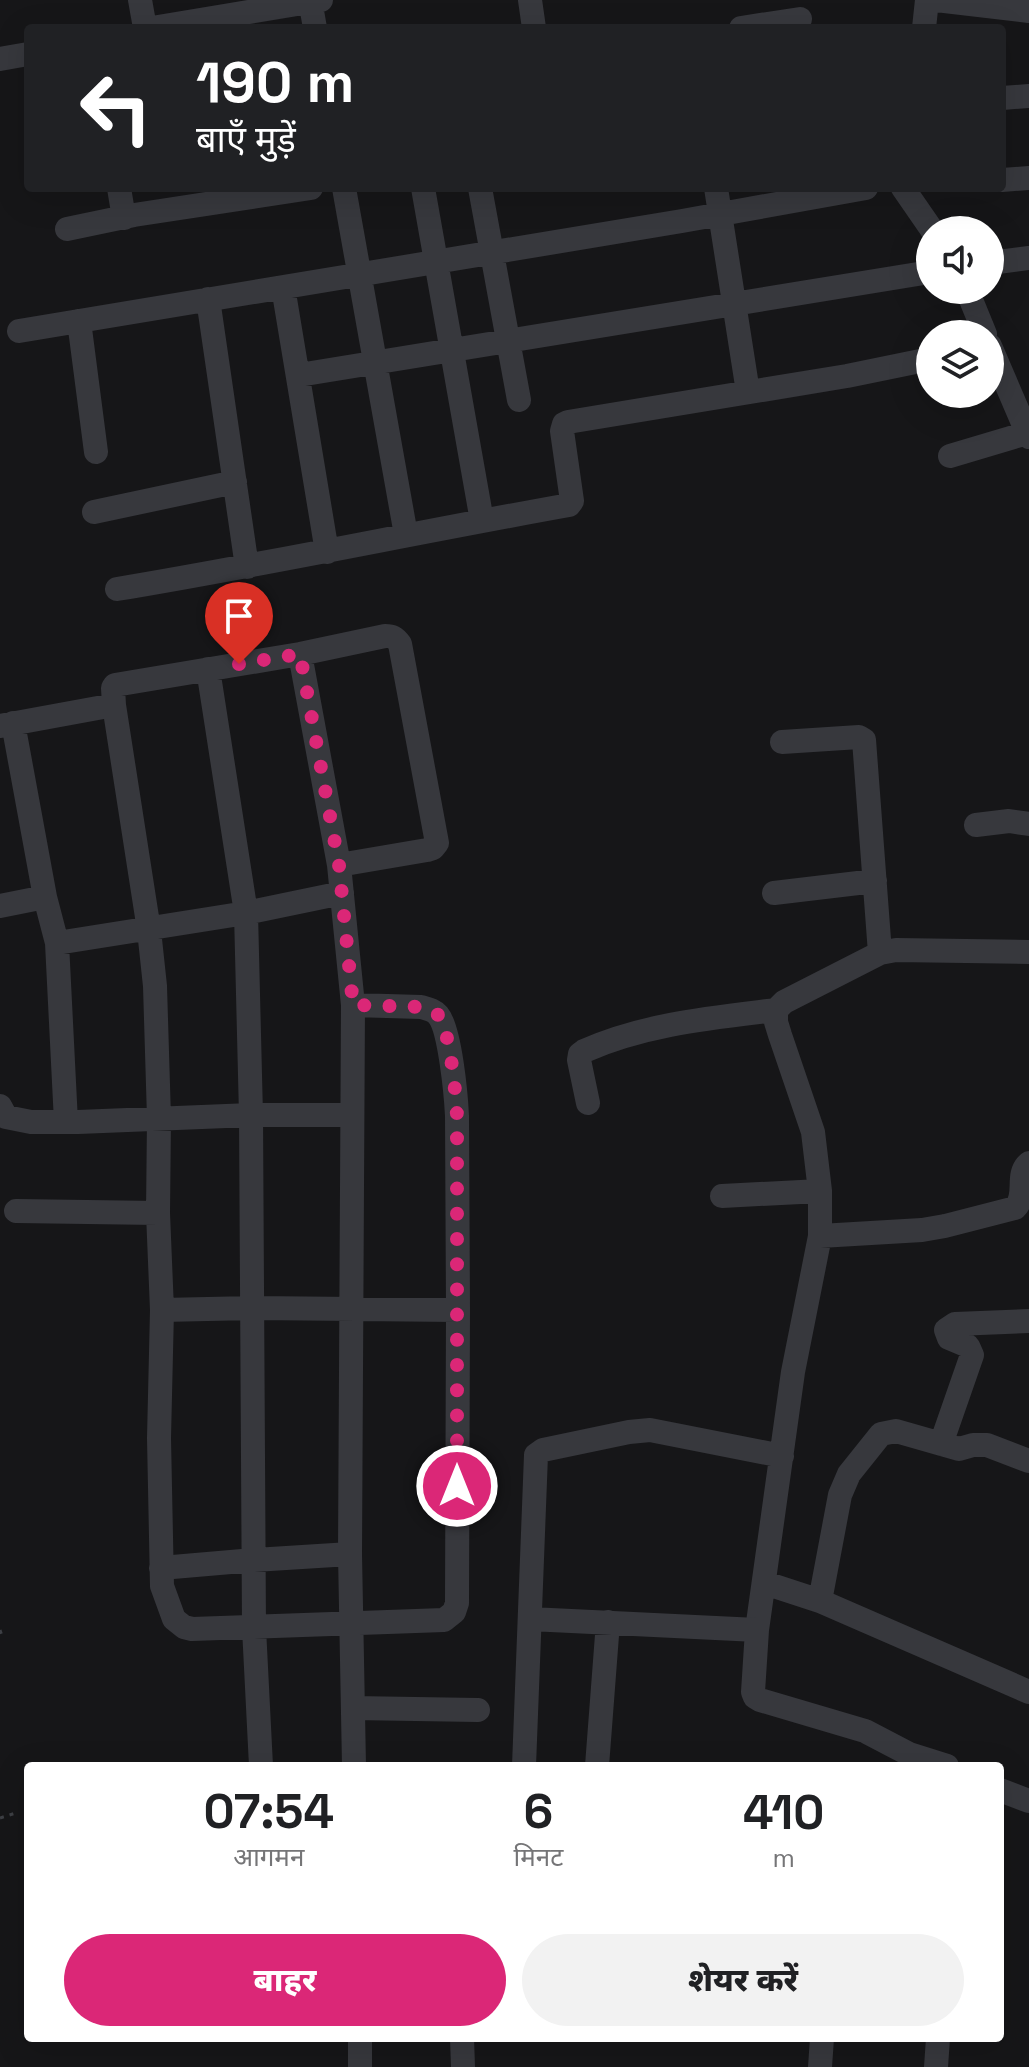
<!DOCTYPE html>
<html lang="hi">
<meta charset="utf-8">
<style>
:root{--surface:#fff;--page:#f2f2f2;--text:#202124;--muted:#757577;--accent:#db2777}
body{margin:0;font-family:"Space Grotesk","Noto Sans Devanagari",sans-serif;background:var(--page);color:var(--text);height:100vh;display:flex;flex-direction:column;font-size:30px;white-space:nowrap}
*{box-sizing:border-box;margin:0}
p{font-size:26px;color:var(--muted)}
.icon{flex:none;width:44px;height:44px;fill:none;stroke:currentColor;stroke-width:2;stroke-linecap:round;stroke-linejoin:round}
.map{position:relative;flex:1;overflow:hidden}
.side{position:absolute;left:24px;top:1762px;width:980px;height:280px;display:flex;flex-direction:column;background:var(--surface);border-radius:8px;box-shadow:0 8px 32px #0002}
.side>*{flex:none}
.guide{position:absolute;left:24px;top:24px;width:982px;height:168px;border-radius:8px;box-shadow:0 8px 32px #0002;background:#202124;color:#fff;overflow:hidden}
.tools{position:absolute;left:916px;top:216px;display:grid;gap:16px}
.tools a{display:grid;place-items:center;width:88px;height:88px;border-radius:50%;background:var(--surface);box-shadow:0 8px 32px #0002;font-size:40px}
.pin{position:absolute;display:grid;place-items:center;width:68px;height:68px;color:#fff;margin:-82px -34px;border-radius:50% 50% 50% 0;rotate:-45deg;box-shadow:0 0 8px #0007}
.pin .icon{rotate:45deg}
.me{position:absolute;width:88px;margin:-44px;rotate:0deg;stroke-linejoin:round;filter:drop-shadow(0 0 6px #0008)}
.turn{display:flex;align-items:center;gap:28px;height:168px;padding:0 40px;font-size:36px}
.turn .icon{width:104px;height:104px;stroke-width:2.5}
.turn b{display:block;font-size:56px;line-height:68px}
.eta{display:flex;justify-content:space-evenly;align-items:center;height:136px;text-align:center}
.eta b{font-size:48px;font-weight:800;line-height:56px}
.button{display:flex;gap:16px;margin-top:auto;padding:16px 40px}
.button a{flex:1;height:92px;border-radius:48px;background:var(--accent);color:#fff;font-size:32px;font-weight:800;line-height:92px;text-align:center}
.button a+a{background:var(--page);color:var(--text)}
.map>svg:first-child{display:block}
.lines{fill:none;stroke-linecap:round;stroke-linejoin:round}
.path{stroke:#3d3f44;stroke-width:3;stroke-dasharray:4 6;stroke-linecap:butt}
.minor{stroke:#37383d;stroke-width:24}
.route{stroke:#db2777;stroke-width:14;stroke-dasharray:0 25.2}
</style>
<div class="map">
<svg width="1029" height="2067" viewBox="0 0 1029 2067">
<rect width="100%" height="100%" fill="#161618"/>
<g class="lines">
<path class="path" d="M0 1630 3 1639
M0 1818 19 1812"/>
<path class="minor" d="M140 0 145 28
M310 0 315 28
M530 0 534 28
M936 0 1029 11
M152 28 321 0
M741 28 800 19
M924 28 927 0
M0 59 28 54
M1002 98 1029 96
M1002 180 1029 178
M119 188 124 218
M344 188 406 535
M423 188 482 521
M480 188 519 400
M716 188 748 392
M903 188 932 230
M67 229 134 215 311 188
M990 263 1029 258
M283 287 327 552
M967 290 985 334
M208 299 247 567
M79 321 96 452
M19 331 682 221 866 188
M990 346 1029 437
M299 375 930 272
M950 456 1027 433
M94 512 235 482
M117 589C268 564 418 532 569 505L572 501 562 431 564 424 568 422 847 376 930 359
M300 654 339 865 353 1005 350 1554 354 1766
M208 669 246 913 251 1115 254 1628 261 1766
M13 723 45 897 57 943 66 1122
M0 726 114 705
M782 742 859 737 864 740 880 953
M976 825 1009 821 1029 824
M339 865 427 850 433 848 437 843 400 644C395 637 392 636 385 636L300 654 115 685 113 688 114 705 149 930 155 986 159 1118 158 1213 162 1310 159 1438 162 1586 174 1619 184 1627 192 1629 444 1620 454 1612 457 1603 458 1310 457 1116C456 1095 450 1029 438 1015 434 1010 428 1009 421 1007L353 1005
M774 893 875 881
M0 906 45 897
M57 943 246 913 342 893
M588 1103 579 1060 580 1054 584 1051C645 1024 711 1018 776 1010
M0 1106 6 1117 31 1122H78L251 1115H352
M722 1196 820 1191
M16 1211 158 1213
M820 1236 922 1230 945 1226 1015 1208C1028 1195 1015 1175 1029 1163
M162 1310 253 1308 458 1310
M941 1444 972 1355 968 1346 949 1338 946 1330 955 1324 1029 1321
M161 1568 254 1560 350 1554
M765 1583 820 1601 1029 1692
M820 1601 840 1495 849 1474 881 1434 896 1431 959 1449 973 1445H987L1029 1461
M530 1619 757 1630
M353 1708 478 1710
M524 1766 536 1455 543 1450 629 1432 650 1430 782 1456
M597 1766 608 1622
M947 1766 909 1754 865 1731 760 1700 755 1697 753 1692 757 1630 793 1372 820 1236V1191L813 1132 780 1035 776 1022V1010L784 1002 880 953 896 950 1029 952
M1000 1790 1029 1801
M360 2038V2067
M462 2038 463 2067
M820 2067 822 2038
M936 2067 938 2038"/>
</g>
<g class="lines">
<path class="route" d="M239 664 300 654 339 865 353 1005 421 1007C428 1009 434 1010 438 1015 450 1029 456 1095 457 1116V1486"/>
</g>
</svg>
<div class="tools">
<a><svg class="icon" aria-label="sound" viewBox="0 0 24 24"><path d="M4 9h4l5-4v14l-5-4H4zM17 9q2 3 0 6"/></svg></a>
<a><svg class="icon" aria-label="layers" viewBox="0 0 24 24"><path d="M12 4l9 5-9 5-9-5zM3 14l9 5 9-5"/></svg></a>
</div>
<div class="pin" style="left:239px;top:664px;background:#d93025"><svg class="icon" aria-label="arrive" viewBox="0 0 24 24"><path d="M6 21V4h12l-3 4 3 4H6"/></svg></div>
<svg class="me" style="left:457px;top:1486px" viewBox="-20 -20 40 40"><circle r="17" fill="#db2777" stroke="#fff" stroke-width="3"/><path d="M0-11L8 9 0 5-8 9z" fill="#fff"/></svg>
<div class="guide">
<div class="turn"><svg class="icon" aria-label="left" viewBox="0 0 24 24"><path d="M17 20v-9H6M10 6l-5 5 5 5"/></svg><div><b>190 m</b>बाएँ मुड़ें</div></div>
</div>
<section class="side">
<div class="eta">
<div><b>07:54</b><p>आगमन</p></div>
<div><b>6</b><p>मिनट</p></div>
<div><b>410</b><p>m</p></div>
</div>
<div class="button"><a>बाहर</a><a>शेयर करें</a></div>
</section>
</div>
